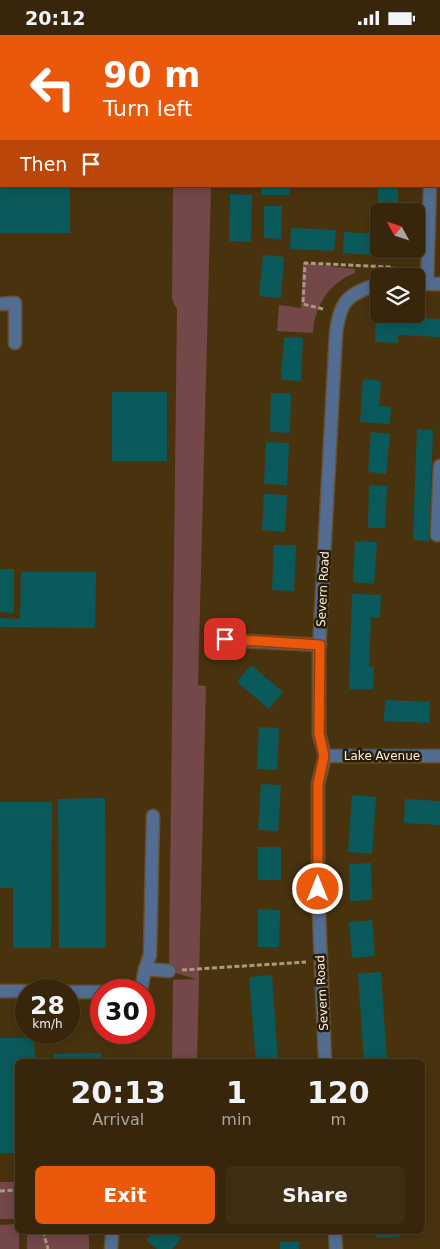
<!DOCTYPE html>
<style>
:root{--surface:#37260b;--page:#3e2e14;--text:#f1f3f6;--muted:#aaa59d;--line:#51432c;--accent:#ea580c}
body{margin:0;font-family:"DejaVu Sans",sans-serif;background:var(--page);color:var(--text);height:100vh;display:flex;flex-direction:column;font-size:19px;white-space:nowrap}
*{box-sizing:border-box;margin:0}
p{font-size:16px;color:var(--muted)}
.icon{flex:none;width:28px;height:28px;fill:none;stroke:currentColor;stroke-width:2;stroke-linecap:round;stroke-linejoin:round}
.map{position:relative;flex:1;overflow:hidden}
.details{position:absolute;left:15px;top:1024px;width:410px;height:175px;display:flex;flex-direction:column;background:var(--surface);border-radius:8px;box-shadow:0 2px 12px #0003,0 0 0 1px var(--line)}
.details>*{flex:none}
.hud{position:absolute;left:0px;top:0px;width:440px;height:152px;box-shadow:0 2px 12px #0003,0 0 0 1px var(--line);background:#ea580c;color:#fff;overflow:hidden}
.needle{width:32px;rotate:310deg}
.tools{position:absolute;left:370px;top:168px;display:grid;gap:10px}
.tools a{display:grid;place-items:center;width:55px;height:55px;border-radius:8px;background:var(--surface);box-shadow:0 2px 12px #0003,0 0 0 1px var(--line);font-size:25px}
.speed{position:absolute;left:15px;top:944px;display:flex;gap:10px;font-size:25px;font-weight:700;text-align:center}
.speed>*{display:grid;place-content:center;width:65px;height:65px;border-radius:50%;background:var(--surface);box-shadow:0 2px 12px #0003,0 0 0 1px var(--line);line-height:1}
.speed small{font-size:12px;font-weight:400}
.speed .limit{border:8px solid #d22;background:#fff;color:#111}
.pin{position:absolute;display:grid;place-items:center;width:42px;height:42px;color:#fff;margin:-21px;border-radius:10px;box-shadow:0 2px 8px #0006}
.me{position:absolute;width:55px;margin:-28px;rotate:0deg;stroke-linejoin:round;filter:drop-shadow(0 0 4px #0008)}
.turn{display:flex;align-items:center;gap:18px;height:105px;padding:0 20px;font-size:22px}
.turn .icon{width:65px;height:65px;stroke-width:2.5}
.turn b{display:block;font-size:35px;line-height:42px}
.then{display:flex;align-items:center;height:48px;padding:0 20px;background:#0003;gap:10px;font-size:19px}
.eta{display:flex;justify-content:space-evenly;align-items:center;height:85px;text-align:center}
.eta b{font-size:30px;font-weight:600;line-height:35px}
.primary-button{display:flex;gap:10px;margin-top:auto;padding:10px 20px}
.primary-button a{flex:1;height:58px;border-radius:8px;background:var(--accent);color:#fff;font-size:20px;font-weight:600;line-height:58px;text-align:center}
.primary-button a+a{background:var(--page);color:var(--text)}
.status{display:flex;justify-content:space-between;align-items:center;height:35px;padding:0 25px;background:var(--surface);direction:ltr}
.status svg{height:14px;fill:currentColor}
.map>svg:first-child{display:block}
.green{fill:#744749}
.building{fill:#0b5a5b}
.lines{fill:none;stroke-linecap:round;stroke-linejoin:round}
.minor-casing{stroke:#665130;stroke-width:15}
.path{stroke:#ab9a7f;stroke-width:3;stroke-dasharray:5 2.5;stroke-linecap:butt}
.minor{stroke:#536d92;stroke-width:12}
.route-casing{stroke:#983908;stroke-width:12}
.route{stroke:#ea580c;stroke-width:9}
.labels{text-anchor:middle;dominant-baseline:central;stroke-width:5;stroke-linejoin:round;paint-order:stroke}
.street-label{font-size:12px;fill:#fef1dd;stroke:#291d09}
</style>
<div class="status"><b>20:12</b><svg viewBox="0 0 49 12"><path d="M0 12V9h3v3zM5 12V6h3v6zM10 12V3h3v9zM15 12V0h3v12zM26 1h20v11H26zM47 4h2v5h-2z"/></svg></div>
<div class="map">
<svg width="440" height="1214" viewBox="0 0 440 1214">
<rect width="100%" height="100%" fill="#49330f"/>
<path class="green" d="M173 151H211L198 650 206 651 197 1026H172L173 945 196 944 169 936V930L177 275 172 264Z
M303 228 355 234V238C330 247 314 271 313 298L277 296 279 270 301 273Z
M0 1147H17V1184H0Z
M17 1189 18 1196H19V1214H0V1190Z
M27 1196H89V1214H27Z"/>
<path class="building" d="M0 151H70V198H0Z
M261 151H289V160H261Z
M378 151H398V176H378Z
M230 159 252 160 251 207 229 206Z
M264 171H282L281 204 264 203Z
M291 193 336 195 334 216 290 214Z
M344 197 379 199V214H389V221L343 218Z
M263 220 284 222 281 263 259 261Z
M376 281 440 284V302L398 300V308L375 307Z
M284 302 303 303 301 346 281 345Z
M363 344 381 346 379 371 391 372 390 389 360 387Z
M112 357H167V426H112Z
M271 358H291L290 398 270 397Z
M417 394 433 395 429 506 413 505Z
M371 397 390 399 386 439 368 437Z
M266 407 289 408 287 450 264 449Z
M369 450 387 451 385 493H368Z
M264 459 287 460 285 497 262 495Z
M355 506 377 507 374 549 353 547Z
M274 510H296L294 556 272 555Z
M0 534H14V578L0 577Z
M21 537H96L95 593 0 592V583L20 584Z
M352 559 381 560 380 582H371L369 632H374L373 654H349Z
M251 630 283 657 269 674 237 647Z
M385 665 430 667 429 688 384 686Z
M259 692 279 693 277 735 257 734Z
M261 749 281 750 278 796 258 795Z
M352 760 376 762 372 819 348 817Z
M105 763 106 913H59L58 764Z
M405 764 440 766V790L404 788Z
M0 767H52L51 913H13V853H0Z
M258 812H281V845H258Z
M371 828 372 865 350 866 349 829Z
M258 874 280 875 279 912H258Z
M372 885 375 921 352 923 349 887Z
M381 937 387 1026H364L358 939Z
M272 940 278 1026H256L249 942Z
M0 1003H34L35 1026H18V1118H0Z
M101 1018V1026H54V1019Z
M154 1196H173L181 1203 172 1214H157L146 1205Z
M376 1196H399L400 1202 376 1203Z
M299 1206V1214H280V1207Z"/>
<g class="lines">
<g class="minor-casing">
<path id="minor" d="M236 1V0
M438 1V0
M439 23H440
M416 249H440
M427 249 430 151
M0 269 15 268V308
M437 500 440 431
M225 605 320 610
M325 721H440
M145 934 150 920 153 781
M141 955 145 934 169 936
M0 956H26
M69 957H101
M325 1026 318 854V749L325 721 319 699V615L336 298C340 265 348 259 379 249
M335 1196 336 1214
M111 1214 112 1201"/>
</g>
<path class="path" d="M209 0 210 1
M323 274 303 269 305 228 389 232 403 235
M182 935 306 927
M0 1156 18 1155
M43 1196 48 1214"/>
<use href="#minor" class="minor"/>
</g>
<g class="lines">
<g class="route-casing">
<path id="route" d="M225 604 320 610 319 698 324 721 318 749V854"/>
</g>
<use href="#route" class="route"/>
</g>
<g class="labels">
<g class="street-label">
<text transform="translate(323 554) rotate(-87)">Severn Road</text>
<text x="382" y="721">Lake Avenue</text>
<text transform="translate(322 958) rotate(-93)">Severn Road</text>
</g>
</g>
</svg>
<div class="tools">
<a><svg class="needle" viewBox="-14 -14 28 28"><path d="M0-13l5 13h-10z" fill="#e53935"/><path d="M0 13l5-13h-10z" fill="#aaa59d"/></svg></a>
<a><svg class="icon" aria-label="layers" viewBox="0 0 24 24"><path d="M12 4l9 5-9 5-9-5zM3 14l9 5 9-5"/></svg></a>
</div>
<div class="speed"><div>28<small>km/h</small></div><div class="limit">30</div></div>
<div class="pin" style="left:225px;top:604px;background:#d93025"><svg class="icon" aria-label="arrive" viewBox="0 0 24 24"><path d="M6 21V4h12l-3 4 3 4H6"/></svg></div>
<svg class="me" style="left:318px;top:854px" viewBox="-20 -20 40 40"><circle r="17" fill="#ea580c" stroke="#fff" stroke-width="3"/><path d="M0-11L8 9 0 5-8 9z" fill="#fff"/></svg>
<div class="hud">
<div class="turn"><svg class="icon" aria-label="left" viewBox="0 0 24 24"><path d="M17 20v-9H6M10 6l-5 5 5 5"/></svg><div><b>90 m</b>Turn left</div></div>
<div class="then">Then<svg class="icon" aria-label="arrive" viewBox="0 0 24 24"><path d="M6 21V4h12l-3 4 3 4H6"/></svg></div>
</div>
<section class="details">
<div class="eta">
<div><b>20:13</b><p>Arrival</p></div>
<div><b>1</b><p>min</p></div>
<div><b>120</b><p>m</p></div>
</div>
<div class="primary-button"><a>Exit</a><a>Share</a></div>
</section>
</div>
